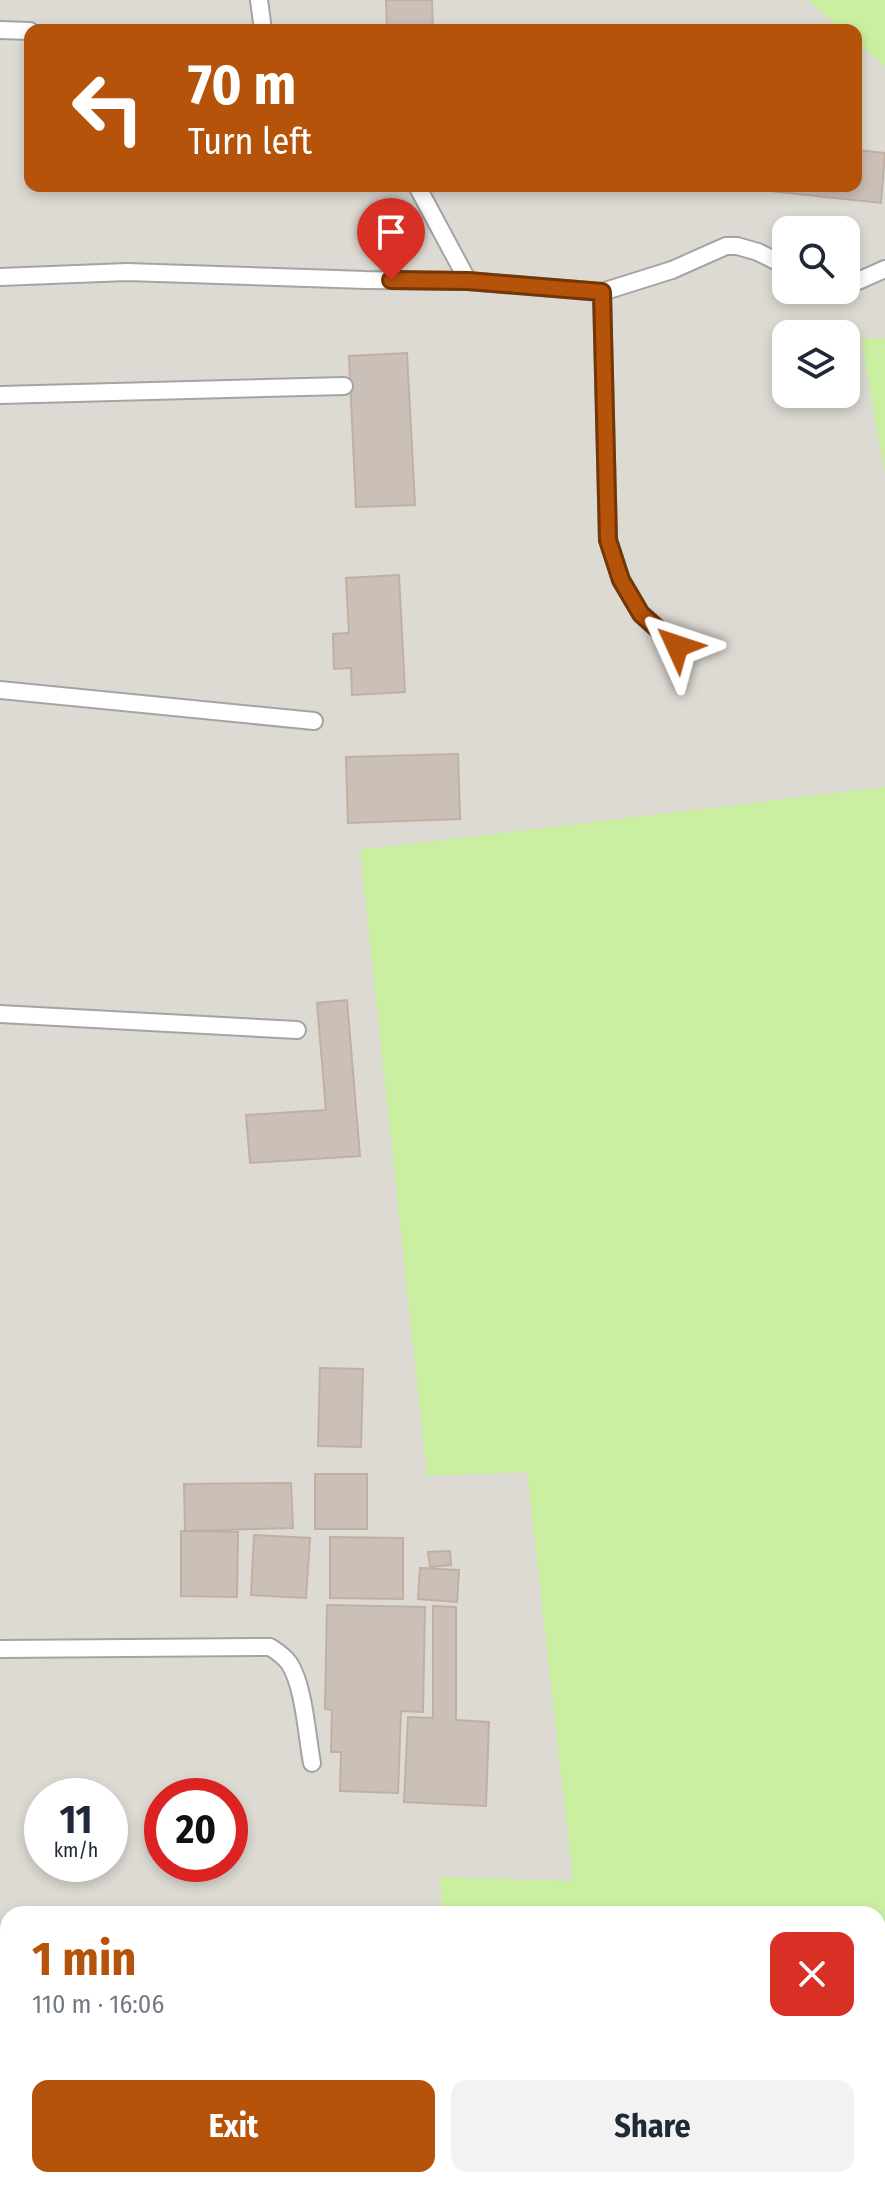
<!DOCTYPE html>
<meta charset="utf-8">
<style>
:root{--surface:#fff;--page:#f2f2f3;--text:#1f2937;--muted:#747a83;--accent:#b45309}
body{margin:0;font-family:"Fira Sans Condensed",sans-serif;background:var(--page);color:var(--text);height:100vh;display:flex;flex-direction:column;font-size:30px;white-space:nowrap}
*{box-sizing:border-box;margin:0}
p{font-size:26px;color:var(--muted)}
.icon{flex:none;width:44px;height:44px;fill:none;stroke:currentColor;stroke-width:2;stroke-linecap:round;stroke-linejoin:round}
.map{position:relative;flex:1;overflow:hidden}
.side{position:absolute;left:0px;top:1906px;width:886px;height:282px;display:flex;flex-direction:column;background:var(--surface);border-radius:24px 24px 0 0;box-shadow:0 4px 12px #0003}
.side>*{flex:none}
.top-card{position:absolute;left:24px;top:24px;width:838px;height:168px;border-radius:16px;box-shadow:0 4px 12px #0003;background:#b45309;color:#fff;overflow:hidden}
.buttons{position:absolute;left:772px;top:216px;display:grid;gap:16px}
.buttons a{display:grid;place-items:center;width:88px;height:88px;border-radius:16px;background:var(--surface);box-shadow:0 4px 12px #0003;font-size:40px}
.speed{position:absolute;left:24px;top:1778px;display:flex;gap:16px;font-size:40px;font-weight:700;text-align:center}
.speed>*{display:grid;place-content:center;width:104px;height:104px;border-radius:50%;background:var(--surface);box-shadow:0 4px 12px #0003;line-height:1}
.speed small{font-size:20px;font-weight:400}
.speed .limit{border:12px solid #d22;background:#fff;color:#111}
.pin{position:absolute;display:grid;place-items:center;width:68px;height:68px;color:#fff;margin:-82px -34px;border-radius:50% 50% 50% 0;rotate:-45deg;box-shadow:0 0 8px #0007}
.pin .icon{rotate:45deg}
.me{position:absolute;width:88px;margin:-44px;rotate:312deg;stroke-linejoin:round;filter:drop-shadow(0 0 6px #0008)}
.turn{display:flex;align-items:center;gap:28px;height:168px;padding:0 32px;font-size:36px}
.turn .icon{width:104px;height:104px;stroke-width:2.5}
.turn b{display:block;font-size:56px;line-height:68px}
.round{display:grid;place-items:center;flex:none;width:84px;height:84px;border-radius:16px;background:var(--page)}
.headline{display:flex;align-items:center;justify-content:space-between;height:136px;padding:0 32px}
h1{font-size:48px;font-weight:700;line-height:60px;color:var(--accent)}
.action{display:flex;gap:16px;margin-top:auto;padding:16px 32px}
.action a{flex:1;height:92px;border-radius:16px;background:var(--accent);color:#fff;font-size:32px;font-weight:700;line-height:92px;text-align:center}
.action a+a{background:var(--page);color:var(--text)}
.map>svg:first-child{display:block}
.airport{fill:#dddad3;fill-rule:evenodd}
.grass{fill:#cbefa1}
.building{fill:#cbc0b7;stroke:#c2afa2;stroke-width:2}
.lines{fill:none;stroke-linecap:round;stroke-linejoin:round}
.lane-casing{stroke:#a4a4a4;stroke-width:20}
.lane{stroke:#fff;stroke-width:16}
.route-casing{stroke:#753606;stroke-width:20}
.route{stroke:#b45309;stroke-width:14}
</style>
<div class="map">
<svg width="885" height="2187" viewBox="0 0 885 2187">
<rect width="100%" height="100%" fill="#efeae1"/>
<path class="airport" d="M0 0H885V2187H0ZM30 30H856V186H30ZM786 230H846V290H786ZM786 334H846V394H786ZM42 1796H110V1864H42ZM162 1796H230V1864H162ZM8 1914H878V2180H8Z"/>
<path class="grass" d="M808 0H885V66L856 41V30H843Z
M885 338V474L861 339Z
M885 787V2187H479L478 2180H878V1914H444L439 1877 573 1881 527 1472 427 1476 360 850Z"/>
<path class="building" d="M386 0H432L433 30H387Z
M856 150 885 153 881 203 759 190V186H856Z
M407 353 415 505 356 507 349 356Z
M399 575 405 692 352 695 351 668 334 669 333 634 349 633 346 578Z
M458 754 460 819 348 823 346 757Z
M347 1000 360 1156 250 1163 246 1115 326 1110 317 1003Z
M320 1368 363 1369 361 1447 318 1446Z
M315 1474H367V1529H315Z
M291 1483 293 1528 185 1531 184 1484Z
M181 1531 238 1532 237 1597 181 1596Z
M254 1535 310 1538 306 1598 251 1595Z
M330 1537 403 1538V1599L330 1598Z
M450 1551 451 1565 430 1567 428 1552Z
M420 1568 459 1570 457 1602 418 1599Z
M327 1605 425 1607 423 1712 401 1711 398 1793 340 1791 341 1752H331L332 1710 325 1709Z
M433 1606 456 1607V1720L489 1722 486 1806 404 1802 408 1717 433 1718Z
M363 2180H411L410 2187H362Z"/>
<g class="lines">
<g class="lane-casing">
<path id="lane" d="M259 0 263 30
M0 30 30 31
M417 186 468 281
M0 277 127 272 366 280 468 281 602 292 672 270 726 246H737L758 252 786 266
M846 283 858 281 885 269
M602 292 608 540 621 580 641 614 677 646
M0 395 344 386
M0 690 314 721
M0 1014 297 1030
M0 1649 270 1647C278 1652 284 1656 289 1663 304 1685 307 1737 312 1763
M0 2125H8"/>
</g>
<use href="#lane" class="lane"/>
</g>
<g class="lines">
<g class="route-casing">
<path id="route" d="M391 280 468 281 602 292 608 540 621 580 641 614 677 646"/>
</g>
<use href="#route" class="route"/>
</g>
</svg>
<div class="buttons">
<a><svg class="icon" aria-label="search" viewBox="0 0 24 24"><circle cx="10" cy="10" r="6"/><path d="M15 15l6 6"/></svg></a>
<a><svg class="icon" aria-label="layers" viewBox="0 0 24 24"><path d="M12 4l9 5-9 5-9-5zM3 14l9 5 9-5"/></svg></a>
</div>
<div class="speed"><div>11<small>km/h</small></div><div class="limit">20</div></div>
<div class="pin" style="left:391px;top:280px;background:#d93025"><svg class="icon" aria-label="arrive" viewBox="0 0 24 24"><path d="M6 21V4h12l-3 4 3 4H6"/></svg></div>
<svg class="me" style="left:677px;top:646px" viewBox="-20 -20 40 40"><path d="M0-17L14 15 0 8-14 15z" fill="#b45309" stroke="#fff" stroke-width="4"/></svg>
<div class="top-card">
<div class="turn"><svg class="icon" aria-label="left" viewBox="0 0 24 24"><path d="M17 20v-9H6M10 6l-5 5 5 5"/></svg><div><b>70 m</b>Turn left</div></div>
</div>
<section class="side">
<div class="headline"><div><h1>1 min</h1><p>110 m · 16:06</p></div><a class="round" style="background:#d93025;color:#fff"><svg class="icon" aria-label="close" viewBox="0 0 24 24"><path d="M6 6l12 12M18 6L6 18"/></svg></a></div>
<div class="action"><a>Exit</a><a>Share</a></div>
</section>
</div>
